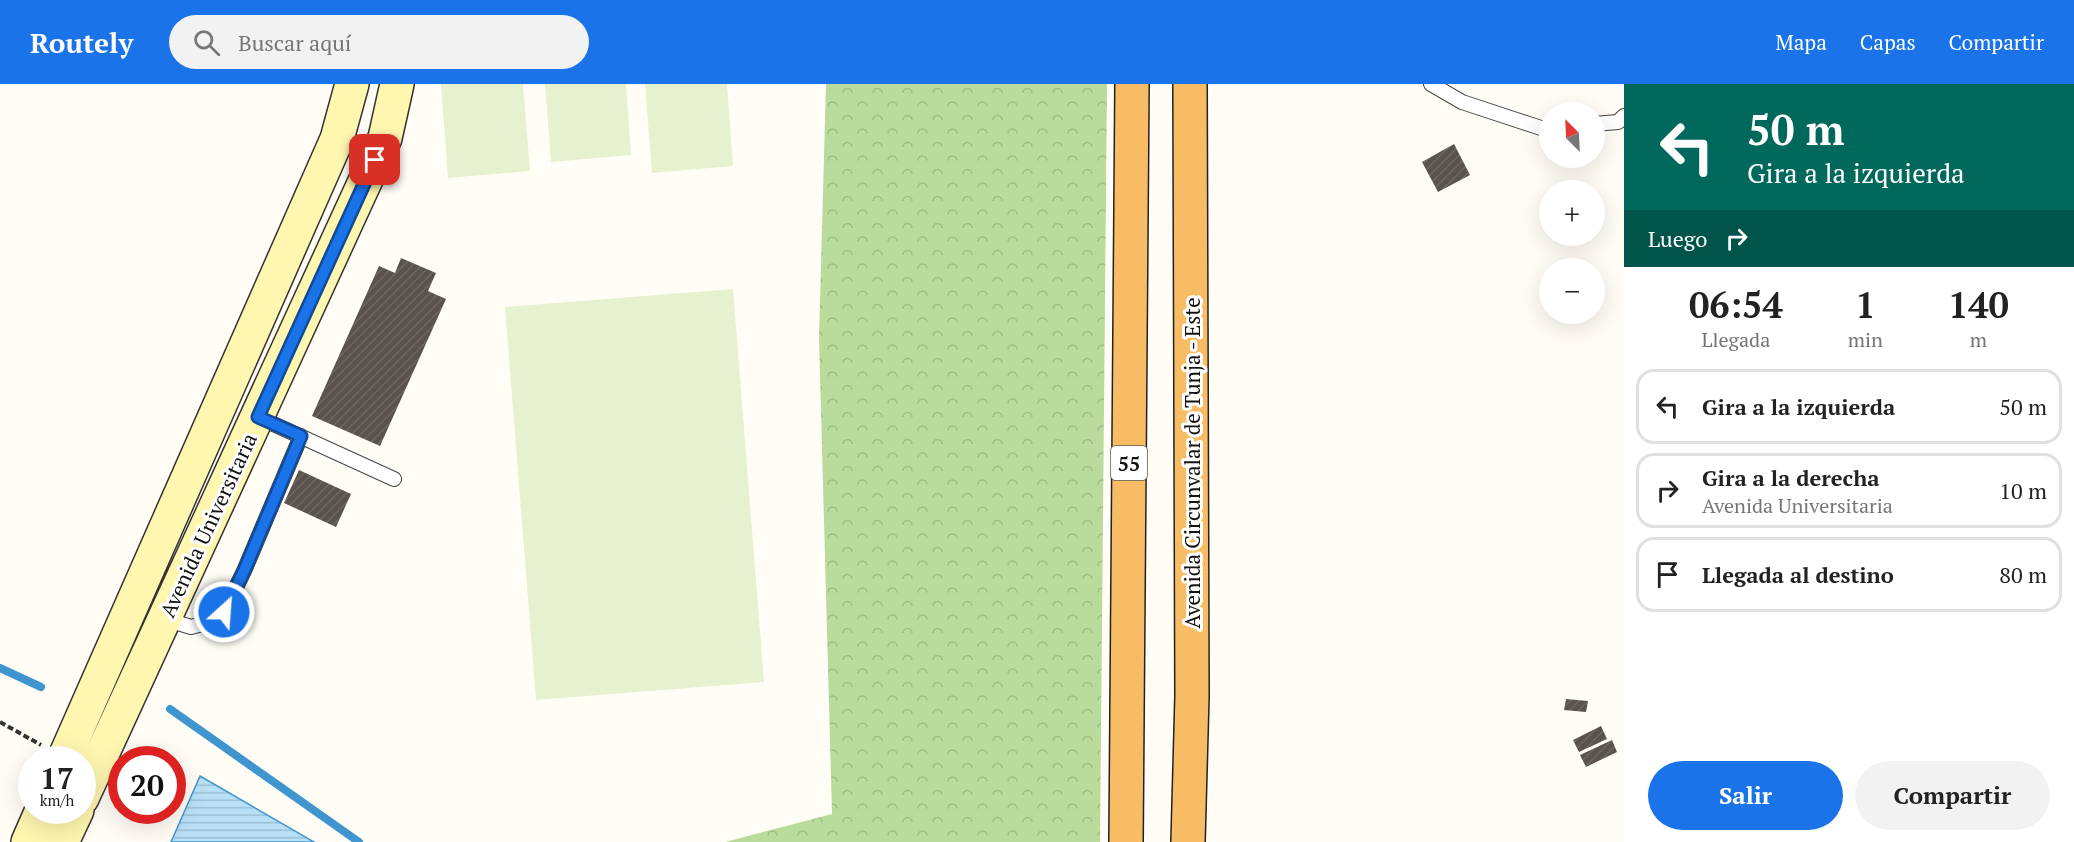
<!DOCTYPE html>
<html lang="es">
<meta charset="utf-8">
<style>
:root{--surface:#fff;--page:#f2f2f2;--text:#222;--muted:#767676;--line:#e0e0e0;--accent:#1a73e8}
body{margin:0;font-family:"PT Serif",serif;background:var(--page);color:var(--text);height:100vh;display:flex;flex-direction:column;font-size:22px;white-space:nowrap}
*{box-sizing:border-box;margin:0}
p{font-size:20px;color:var(--muted)}
.icon{flex:none;width:33px;height:33px;fill:none;stroke:currentColor;stroke-width:2;stroke-linecap:round;stroke-linejoin:round}
.map{position:relative;flex:1;overflow:hidden}
.panel{display:flex;flex-direction:column;background:var(--surface);width:450px}
.panel>*{flex:none}
.guide{background:#00695c;color:#fff;overflow:hidden}
.needle{width:39px;rotate:336deg}
.fabs{position:absolute;left:1539px;top:18px;display:grid;gap:12px}
.fabs a{display:grid;place-items:center;width:66px;height:66px;border-radius:50%;background:var(--surface);box-shadow:0 6px 24px #0002;font-size:30px}
.speed{position:absolute;left:18px;top:662px;display:flex;gap:12px;font-size:30px;font-weight:700;text-align:center}
.speed>*{display:grid;place-content:center;width:78px;height:78px;border-radius:50%;background:var(--surface);box-shadow:0 6px 24px #0002;line-height:1}
.speed small{font-size:15px;font-weight:400}
.speed .limit{border:9px solid #d22;background:#fff;color:#111}
.pin{position:absolute;display:grid;place-items:center;width:51px;height:51px;color:#fff;margin:-26px;border-radius:12px;box-shadow:0 3px 9px #0006}
.me{position:absolute;width:66px;margin:-33px;rotate:26deg;stroke-linejoin:round;filter:drop-shadow(0 0 4px #0008)}
.turn{display:flex;align-items:center;gap:21px;height:126px;padding:0 24px;font-size:27px}
.turn .icon{width:78px;height:78px;stroke-width:2.5}
.turn b{display:block;font-size:42px;line-height:51px}
.then{display:flex;align-items:center;height:57px;padding:0 24px;background:#0003;gap:12px;font-size:22px}
.eta{display:flex;justify-content:space-evenly;align-items:center;height:102px;text-align:center}
.eta b{font-size:36px;font-weight:600;line-height:42px}
.primary-button{display:flex;gap:12px;margin-top:auto;padding:12px 24px}
.primary-button a{flex:1;height:69px;border-radius:36px;background:var(--accent);color:#fff;font-size:24px;font-weight:600;line-height:69px;text-align:center}
.primary-button a+a{background:var(--page);color:var(--text)}
ul{padding:0;list-style:none}
li{display:flex;align-items:center;gap:18px;height:75px;margin:0 12px 9px;padding:0 12px;border:3px solid var(--line);border-radius:18px}
li div{flex:1}
li b{display:block;font-size:22px}
li em{font-style:normal}
header{display:flex;align-items:center;gap:36px;box-sizing:border-box;height:84px;padding:0 30px;background:var(--accent);color:#fff}
header strong{font-size:28px}
nav{display:flex;gap:33px;margin-inline-start:auto;font-size:21px}
.search{width:420px;height:54px;background:var(--page);display:flex;align-items:center;gap:15px;box-sizing:border-box;padding:0 21px;border-radius:33px;color:var(--muted);font-size:22px}
main{display:flex;flex:1;min-height:0}
.map>svg:first-child{display:block}
.forest{fill:url(#forest-crowns)}
.pitch{fill:#e6f2cf}
.water{fill:url(#water-rules);stroke:#3f96cf;stroke-width:1.5}
.lines{fill:none;stroke-linecap:round;stroke-linejoin:round}
.stream{stroke:#3f96cf;stroke-width:8}
.building{fill:url(#building-hatch)}
.service-casing{stroke:#444;stroke-width:16}
.secondary-casing{stroke:#333;stroke-width:36}
.trunk-casing{stroke:#222;stroke-width:36}
.path{stroke:#333;stroke-width:4;stroke-dasharray:6 3;stroke-linecap:butt}
.service{stroke:#fff;stroke-width:14}
.secondary{stroke:#fff6b0;stroke-width:33}
.trunk{stroke:#f7bc64;stroke-width:33}
.route-casing{stroke:#114b97;stroke-width:15}
.route{stroke:#1a73e8;stroke-width:10}
.labels{text-anchor:middle;dominant-baseline:central;stroke-width:6;stroke-linejoin:round;paint-order:stroke}
.shield{fill:#fff;stroke:#585858;stroke-width:1.5}
.shield-label{font-size:20px;font-weight:bold;fill:#111}
.street-label{font-size:21px;fill:#111;stroke:#fff}
</style>
<header>
<strong>Routely</strong>
<div class="search"><svg class="icon" aria-label="search" viewBox="0 0 24 24"><circle cx="10" cy="10" r="6"/><path d="M15 15l6 6"/></svg>Buscar aquí</div>
<nav><a>Mapa</a><a>Capas</a><a>Compartir</a></nav>
</header>
<main>
<div class="map">
<svg width="1624" height="758" viewBox="0 0 1624 758">
<defs>
<pattern id="forest-crowns" width="20" height="18" patternUnits="userSpaceOnUse" patternTransform="scale(1.5)"><rect width="20" height="18" fill="#b9dc9c"/><path d="M2 6a3 3 0 1 1 6 0M12 15a3 3 0 1 1 6 0" fill="none" stroke="#9ebc85"/></pattern>
<pattern id="water-rules" width="6" height="5" patternUnits="userSpaceOnUse" patternTransform="scale(1.5)"><rect width="6" height="5" fill="#b9e0f7"/><path d="M0 2.5h6" fill="none" stroke="#9ebfd3"/></pattern>
<pattern id="building-hatch" width="6" height="6" patternUnits="userSpaceOnUse" patternTransform="scale(1.5)"><rect width="6" height="6" fill="#5a524d"/><path d="M-1 1l2-2M0 6l6-6M5 7l2-2" fill="none" stroke="#6d6662"/></pattern>
</defs>
<rect width="100%" height="100%" fill="#fffdf5"/>
<path class="forest" d="M826 0H1107L1100 758H725L832 730 819 254Z"/>
<path class="pitch" d="M441 0H523L530 87 448 94Z
M545 0H626L631 71 551 78Z
M645 0H727L733 82 652 89Z
M733 205 764 598 536 616 505 223Z"/>
<path class="water" d="M200 692 314 758H171Z"/>
<g class="lines">
<path class="stream" d="M0 584 41 603
M170 625 359 758"/>
</g>
<path class="building" d="M1454 60 1470 91 1438 108 1422 78Z
M401 174 436 189 428 207 446 215 380 362 312 332 379 182 395 189Z
M299 386 351 410 336 443 284 419Z
M1566 615 1588 617 1586 628 1564 626Z
M1601 642 1607 655 1579 668 1573 656Z
M1612 656 1617 668 1586 683 1580 671Z"/>
<g class="lines">
<g class="service-casing">
<path id="service" d="M1431 0 1462 18 1541 44H1550
M1594 40 1618 38 1624 32
M258 333 394 395
M165 535 191 543 210 538 224 528 244 487 301 352"/>
</g>
<g class="secondary-casing">
<path id="secondary" d="M64 675 337 55 352 0
M82 714 385 54 397 0
M28 758 42 726
M62 758 77 726"/>
</g>
<g class="trunk-casing">
<path id="trunk" d="M1126 758 1132 0
M1188 758 1192 612 1190 0"/>
</g>
<path class="path" d="M0 638 41 661"/>
<use href="#service" class="service"/>
<use href="#secondary" class="secondary"/>
<use href="#trunk" class="trunk"/>
</g>
<g class="lines">
<g class="route-casing">
<path id="route" d="M224 528 244 487 301 352 258 333 375 76"/>
</g>
<use href="#route" class="route"/>
</g>
<g class="labels">
<rect class="shield" x="1111" y="362" width="36" height="34" rx="4.5"/>
<g class="shield-label">
<text x="1129" y="379">55</text>
</g>
<g class="street-label">
<text transform="translate(1192 379) rotate(-90)">Avenida Circunvalar de Tunja - Este</text>
<text transform="translate(208 441) rotate(-65)">Avenida Universitaria</text>
</g>
</g>
</svg>
<div class="fabs">
<a><svg class="needle" viewBox="-14 -14 28 28"><path d="M0-13l5 13h-10z" fill="#e53935"/><path d="M0 13l5-13h-10z" fill="#767676"/></svg></a>
<a>+</a>
<a>−</a>
</div>
<div class="speed"><div>17<small>km/h</small></div><div class="limit">20</div></div>
<div class="pin" style="left:375px;top:76px;background:#d93025"><svg class="icon" aria-label="arrive" viewBox="0 0 24 24"><path d="M6 21V4h12l-3 4 3 4H6"/></svg></div>
<svg class="me" style="left:224px;top:528px" viewBox="-20 -20 40 40"><circle r="17" fill="#1a73e8" stroke="#fff" stroke-width="3"/><path d="M0-11L8 9 0 5-8 9z" fill="#fff"/></svg>
</div>
<section class="panel">
<div class="guide">
<div class="turn"><svg class="icon" aria-label="left" viewBox="0 0 24 24"><path d="M17 20v-9H6M10 6l-5 5 5 5"/></svg><div><b>50 m</b>Gira a la izquierda</div></div>
<div class="then">Luego<svg class="icon" aria-label="right" viewBox="0 0 24 24"><path d="M7 20v-9h11M14 6l5 5-5 5"/></svg></div>
</div>
<div class="eta">
<div><b>06:54</b><p>Llegada</p></div>
<div><b>1</b><p>min</p></div>
<div><b>140</b><p>m</p></div>
</div>
<ul>
<li><svg class="icon" aria-label="left" viewBox="0 0 24 24"><path d="M17 20v-9H6M10 6l-5 5 5 5"/></svg><div><b>Gira a la izquierda</b></div><em>50 m</em></li>
<li><svg class="icon" aria-label="right" viewBox="0 0 24 24"><path d="M7 20v-9h11M14 6l5 5-5 5"/></svg><div><b>Gira a la derecha</b><p>Avenida Universitaria</p></div><em>10 m</em></li>
<li><svg class="icon" aria-label="arrive" viewBox="0 0 24 24"><path d="M6 21V4h12l-3 4 3 4H6"/></svg><div><b>Llegada al destino</b></div><em>80 m</em></li>
</ul>
<div class="primary-button"><a>Salir</a><a>Compartir</a></div>
</section>
</main>
